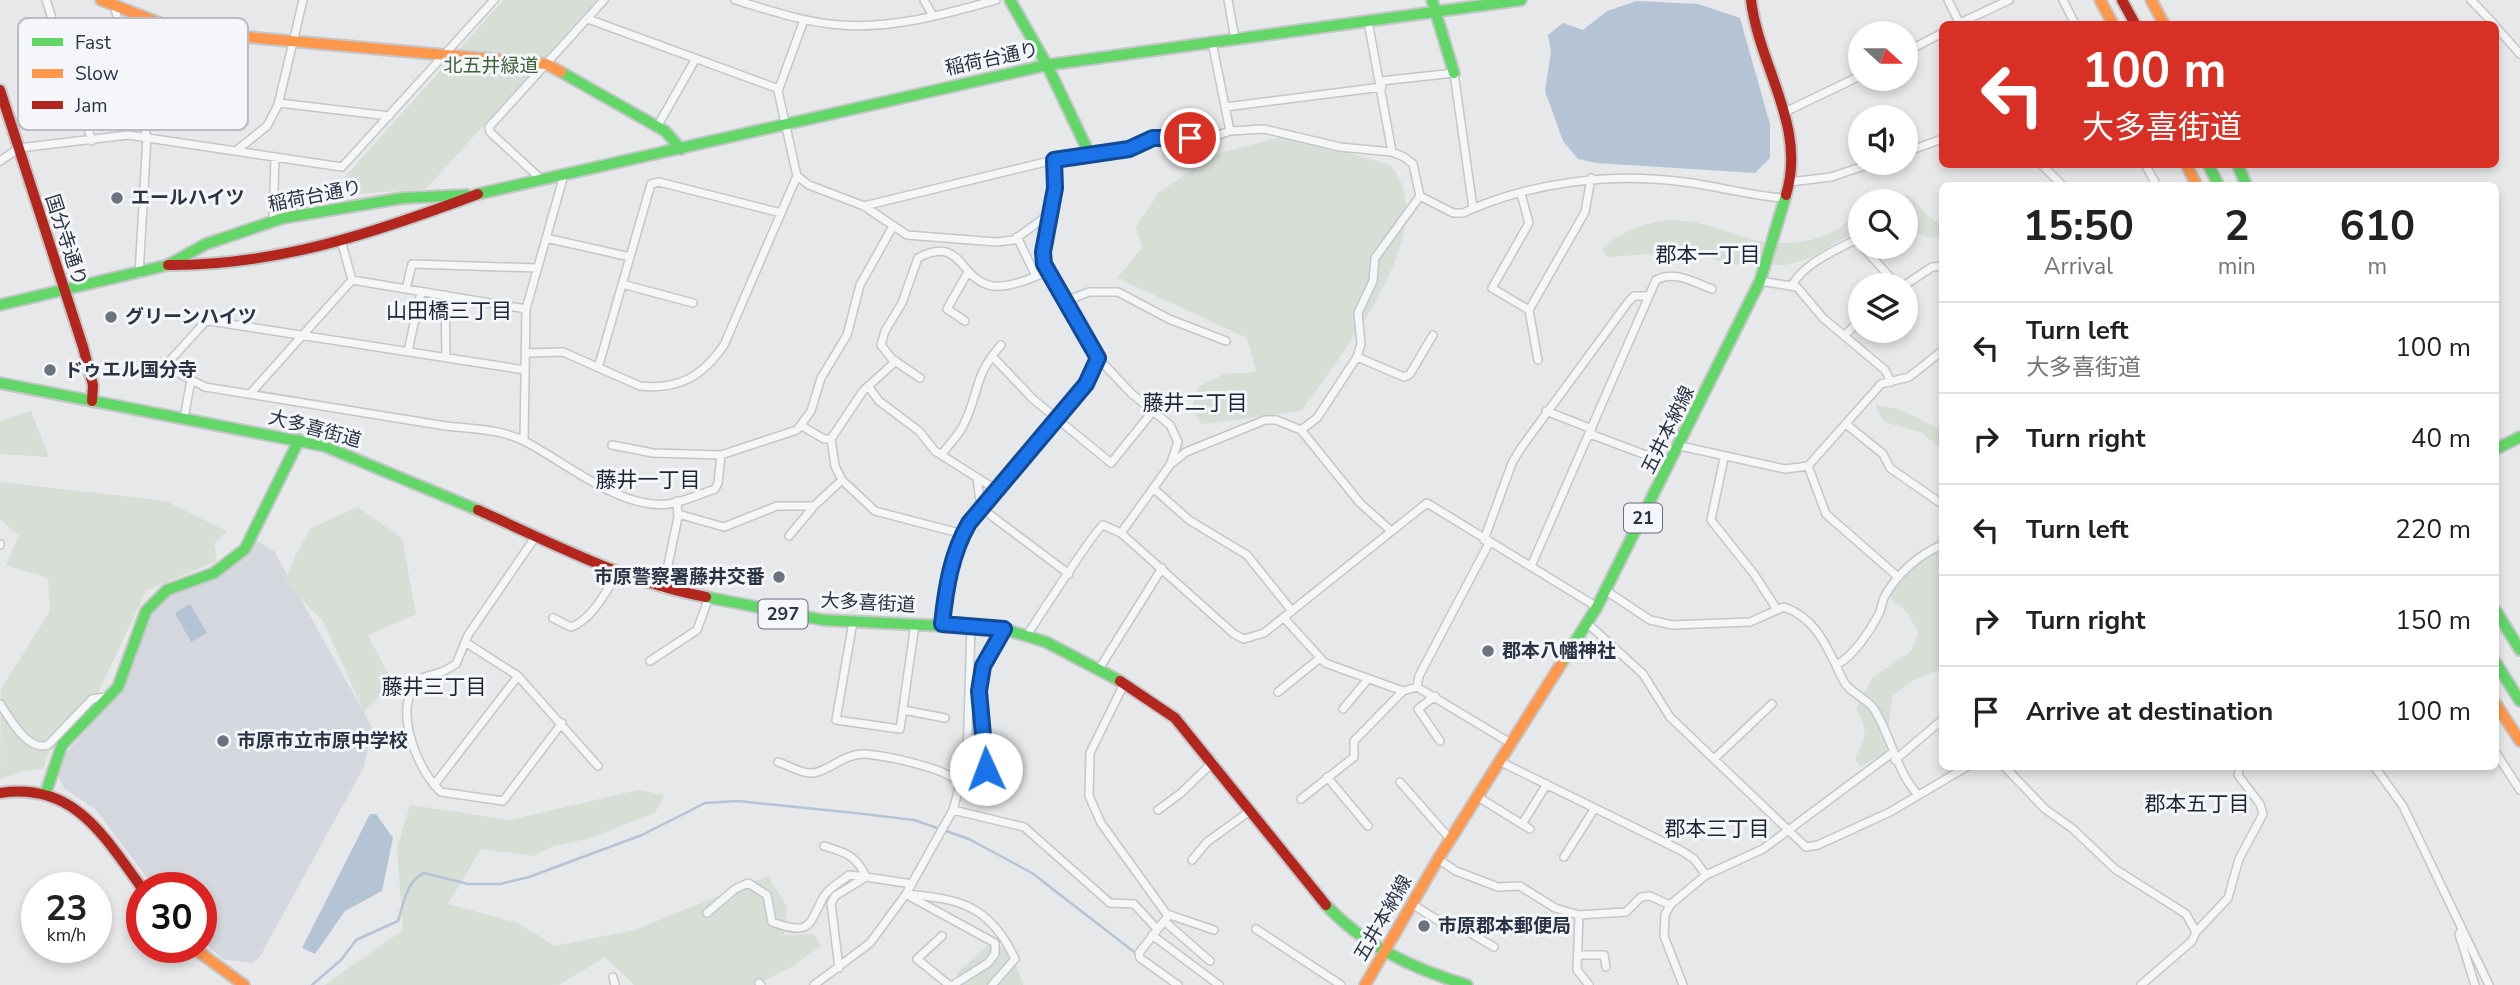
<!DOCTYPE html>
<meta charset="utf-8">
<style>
:root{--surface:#fff;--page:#f2f2f2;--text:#222;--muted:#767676;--line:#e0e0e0}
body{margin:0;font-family:"Nunito Sans","Noto Sans JP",sans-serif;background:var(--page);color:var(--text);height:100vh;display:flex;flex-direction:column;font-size:26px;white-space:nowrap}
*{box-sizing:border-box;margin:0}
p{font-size:23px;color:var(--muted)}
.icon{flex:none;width:38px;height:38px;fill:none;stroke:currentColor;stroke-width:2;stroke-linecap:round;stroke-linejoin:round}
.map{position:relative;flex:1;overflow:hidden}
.side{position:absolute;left:1939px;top:182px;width:560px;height:588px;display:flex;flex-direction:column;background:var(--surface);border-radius:10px;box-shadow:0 4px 10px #0003}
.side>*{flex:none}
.hud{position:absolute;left:1939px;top:21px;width:560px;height:147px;border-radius:10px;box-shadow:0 4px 10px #0003;background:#d93025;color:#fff;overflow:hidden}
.needle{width:46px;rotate:111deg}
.tools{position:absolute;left:1848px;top:21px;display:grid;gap:14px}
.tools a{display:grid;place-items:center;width:70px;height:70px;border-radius:50%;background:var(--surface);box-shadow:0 4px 10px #0003;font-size:35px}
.speed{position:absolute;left:21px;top:872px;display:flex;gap:14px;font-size:35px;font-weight:700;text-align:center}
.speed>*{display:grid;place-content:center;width:91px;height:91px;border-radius:50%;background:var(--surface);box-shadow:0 4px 10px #0003;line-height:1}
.speed small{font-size:18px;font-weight:400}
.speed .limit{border:10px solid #d22;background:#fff;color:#111}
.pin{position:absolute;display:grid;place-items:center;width:60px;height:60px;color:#fff;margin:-30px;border:4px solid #fff;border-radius:50%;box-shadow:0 2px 7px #0007}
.me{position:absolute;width:77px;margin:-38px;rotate:358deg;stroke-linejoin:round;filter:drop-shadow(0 0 5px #0008)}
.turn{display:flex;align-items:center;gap:24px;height:147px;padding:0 28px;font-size:32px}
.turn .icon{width:91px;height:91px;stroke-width:2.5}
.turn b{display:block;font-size:49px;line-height:60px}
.eta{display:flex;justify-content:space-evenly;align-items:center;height:119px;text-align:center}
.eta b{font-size:42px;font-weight:700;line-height:49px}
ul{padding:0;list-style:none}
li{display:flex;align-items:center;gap:21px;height:91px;padding:0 28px;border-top:2px solid var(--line)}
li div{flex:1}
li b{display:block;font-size:26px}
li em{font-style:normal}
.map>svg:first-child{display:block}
.built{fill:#d4d7dd}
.green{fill:#d6ded6}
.water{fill:#b4c4d5}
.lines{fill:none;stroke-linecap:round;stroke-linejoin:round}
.stream{stroke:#b4c4d5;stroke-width:2.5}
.street-casing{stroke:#c4c6c8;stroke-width:10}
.fast-casing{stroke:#c4c6c8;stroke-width:14}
.slow-casing{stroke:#c4c6c8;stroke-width:14}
.jam-casing{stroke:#c4c6c8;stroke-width:14}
.street{stroke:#f5f6f7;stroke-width:7}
.fast{stroke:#63d668;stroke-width:10}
.slow{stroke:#ff974d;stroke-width:10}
.jam{stroke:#b3261e;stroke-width:10}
.route-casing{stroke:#114b97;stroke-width:18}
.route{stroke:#1a73e8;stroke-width:12}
.poi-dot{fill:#6c737f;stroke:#f4f6f9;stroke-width:2.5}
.labels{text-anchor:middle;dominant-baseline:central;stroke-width:6;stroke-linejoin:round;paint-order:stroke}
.shield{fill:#f4f6f9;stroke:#676e7b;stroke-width:2}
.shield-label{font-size:18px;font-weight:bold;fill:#2b3445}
.street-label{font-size:19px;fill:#2b3445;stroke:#f4f6f9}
.park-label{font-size:19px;fill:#3f6138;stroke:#f4f6f9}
.poi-label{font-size:19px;font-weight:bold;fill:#2b3445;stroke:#f4f6f9;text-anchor:start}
.neighbourhood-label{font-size:21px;fill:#1d2536;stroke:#f4f6f9}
.key{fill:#f4f6f9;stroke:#b8bcc3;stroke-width:2}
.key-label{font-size:19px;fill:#2b3445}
</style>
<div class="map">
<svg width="2520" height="985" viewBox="0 0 2520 985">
<rect width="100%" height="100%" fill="#e6e8ea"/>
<path class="built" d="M255 540 274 551 372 727 364 767 259 958 251 963 222 959 201 939V887H154L96 810 64 788 58 776 65 754 119 694 150 612 174 590 223 574 247 555Z"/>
<path class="green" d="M503 0H597L426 189 328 196Z
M1289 135 1390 165C1447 229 1338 357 1302 411L1202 424 1191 409 1199 386 1224 374 1256 372 1247 338 1117 278 1142 248 1136 227 1159 192 1216 154Z
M1908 195C1922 205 1925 219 1942 223V236L1931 238 1906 229V201H1899Z
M1860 215V229L1808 259 1786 265H1741L1677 252 1608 257 1602 250C1615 236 1625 232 1642 226 1701 206 1731 245 1788 243 1803 243 1820 238 1834 231 1845 226 1848 217 1860 215Z
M1875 405 1899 409 1942 430V449L1920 432 1884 422Z
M31 411 49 457 0 454V421Z
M0 482 166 501 227 531 214 544 217 561 146 591 90 710 49 752 43 769 23 771 0 779 1 689 50 611 48 578 6 565 19 535 0 520Z
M358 507 402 538 416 614 368 635 393 684 364 712 323 621 285 583 296 554 311 528Z
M1942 532V669L1917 678 1892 696 1886 752 1860 767 1855 758C1866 737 1869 729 1856 709L1872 678 1911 651 1918 633 1907 612 1891 599 1892 590 1924 558Z
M638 790 664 795 655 813 587 839 553 846 534 856 481 849 448 904 518 923 555 946 635 930 768 876 787 907 784 935 814 934 821 946 792 967 755 985H634L605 957 559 985H325L403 930 397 848 410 805 510 820Z
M993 940 1013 955 1023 985H957V973Z"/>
<path class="water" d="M1637 1 1698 4 1740 18 1770 124V158L1755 173 1596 163 1578 159 1563 141 1545 91 1551 52 1548 35 1563 23 1583 30 1607 11Z
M190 604 207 633 191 642 175 613Z
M370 814H376L393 838 382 891 345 911 315 954 302 948Z"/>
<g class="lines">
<path class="stream" d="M312 985 341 960 356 940 398 921C403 905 407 880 424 873L468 884H500L529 877 642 835 705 803 738 801 855 813 914 820 969 839 1032 873 1138 955"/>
<g class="street-casing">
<path id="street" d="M46 0 92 141
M735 0C766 9 797 20 830 24 886 31 942 15 996 0
M924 0 933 16
M1228 0 1235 39
M1948 0 1960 24
M2063 0 2075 24
M2471 0 2494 24
M114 4 147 137 139 274
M588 19 779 89
M1368 21 1392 152
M1958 24 2009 0
M2496 27 2520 54
M1212 42 1230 131
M1906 52 1942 33
M1381 81 1454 73 1473 208
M279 103 389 116
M1225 107 1382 87
M1785 112 1860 76
M657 127 695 60
M237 150 267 126 278 105 303 0
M1906 152 1942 139
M1054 160 1052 208 1043 252 1047 272 1098 358 1131 393 1170 425 1178 442 1170 465 1121 533
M0 161 19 148 128 135 342 167 494 0
M2041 164 2063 186
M2145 164 2157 186
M797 176 809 185 864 206 907 235 996 242 1014 240 1052 212
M542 180 490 132 489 127 604 0
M1790 182 1831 177 1873 163
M1521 194 1529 223 1492 288 1529 310
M1420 196 1453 213H1463C1531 182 1611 172 1684 182 1718 186 1750 196 1785 198
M864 206 1054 160 1129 149 1154 138 1207 139 1230 131 1264 129 1340 147 1392 152 1404 157 1413 164 1420 196 1375 258 1373 281 1358 313 1361 344 1357 357 1317 418 1301 430
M273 221 275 157
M1017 237 1036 276
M546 238 630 257
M341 240 352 280
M1863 247 1897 285
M352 280 526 309
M1760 281 1797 287 1823 318 1885 370 1891 382
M622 284 693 303
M1792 285C1805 263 1834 251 1857 239L1860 243
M1905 285 1932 267 1942 266
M406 289 412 264 537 268
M445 295 446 357
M1066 301 1089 292H1118L1169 319 1226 341
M965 321 947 309 968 272
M1844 336 1860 320
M408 351 421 292
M527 353 563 352 640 386C679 390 703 376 724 345L797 176 778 91 804 20
M992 356 1033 399 1111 463 1153 411
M1357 357 1404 377 1410 374 1433 335
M1538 360 1529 310 1585 212 1591 178
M896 361 863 391 831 439 835 466 842 480 875 511 963 534
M598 368 651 184 659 182 781 213
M525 370 210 321 205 322 165 366 205 387 446 426C473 429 502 429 526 442 565 462 621 510 668 504 684 502 700 494 715 489L718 483 721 455
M920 378 892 359 881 345 885 331 902 303 918 258C963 234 959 281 993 286 1011 288 1031 278 1047 272
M868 386 879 401 919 431 935 451 995 489
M250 394 352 280
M1546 411 1592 429
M184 418 191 380
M1846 424 1883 454 1890 468 1942 504
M802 426 824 439H831
M1590 434 1670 464
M524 441 526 309 564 175
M612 445 653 453 721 455 797 430 811 411 821 378 847 335 860 285 892 228
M1680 446 1785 469 1808 466 1881 384 1909 377 1942 351
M941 455C948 446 959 435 964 424 980 391 973 377 1001 345
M1724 458 1711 520 1754 574 1776 608
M1171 464 1186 452 1265 420H1276L1301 430 1360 503 1390 530
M1808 466 1826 514 1898 577
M977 478 981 508 1069 574
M1153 488 1189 520 1247 555 1292 611
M678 514 724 527 777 506H814L842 480
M536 536 468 635 456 664 444 671 415 680C412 688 408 698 407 707 405 735 421 773 441 792L503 801 562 723
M789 536 814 506
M1484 540 1512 463 1521 448 1629 301 1634 296H1649
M0 545V544
M1532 564 1656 280C1675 270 1693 282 1712 289
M663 589 678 517 677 501
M1605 590 1650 620 1672 625 1750 622 1784 607C1818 619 1828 650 1843 680 1849 693 1866 697 1874 709 1892 737 1895 769 1918 795
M553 618 571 627C592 620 606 591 618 573
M1284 618 1325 663 1403 691 1417 687 1512 744
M853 622 836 720 900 729 915 624
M1586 622 1643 674 1670 717 1806 847 1818 845 1890 812 1968 766
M942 624C946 588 952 554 969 522L1086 384 1098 358
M1027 635C1037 620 1096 528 1103 525L1121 533 1234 634 1244 639 1264 633 1427 503 1597 607
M465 642 518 676 598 766
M650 661 697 630 708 600
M1838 664C1854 655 1870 631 1879 614 1882 607 1882 600 1886 594 1899 572 1920 554 1942 545
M1099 669 1162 568
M1124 684 1090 753 1089 796 1101 823 1168 916 1139 953 1140 958 1178 985
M1417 687 1419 676 1489 543
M1278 692 1320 658
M1435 696 1418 709 1440 741
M0 704C10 719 28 752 48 745L92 699 111 696
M1343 709 1368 679
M903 710 945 718
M2496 753 2520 790
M1714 759 1772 704
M1895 760 1942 720
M778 762C787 765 799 772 809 773 825 775 843 753 865 754 888 756 912 762 934 769 955 776 957 784 980 781L986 769 979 691 983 666 1004 629
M1501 762 1682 851 1694 859 1706 875
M2004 766 2045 809 2073 829 2115 869 2186 914 2196 932
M2374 766 2403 806 2489 985
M1327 777 1368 826
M1400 782 1451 840
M434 785 518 676
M1478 797 1530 829
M1301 799 1354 757V741L1403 691
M953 810 1024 827 1110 903 1134 904 1157 929
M1158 810 1181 793 1213 762
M1522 824 1547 784
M1564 857 1595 808
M1438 859 1456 871 1498 887 1520 886 1555 908 1579 915 1626 912 1641 897 1650 896 1670 905
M1192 860 1207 842 1250 811
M906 894C960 899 990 905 1015 959L992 985
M909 896 995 943V954L988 963 953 985
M1412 904 1453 930 1462 928 1494 947
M707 913 735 889 748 883 767 895 772 922C811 936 808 926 824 896 829 888 842 881 849 875L866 877C857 856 845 852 824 846
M1167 914 1214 930
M1579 915 1577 970 1589 985
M1164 921 1210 961
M1256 929 1341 985
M2462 930 2459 934 2475 985
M1152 935 1219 985
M942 936 917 959 949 985
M1580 955H1604L1606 967
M839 968 831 903 835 896 866 877 912 884
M613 977 615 985
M759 983 761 985
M814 985 870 943 906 894 953 810 967 759 971 625
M1683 985 1664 936 1665 915 1671 904 1706 875 1763 849 1892 753
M2141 985 2192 941 2196 932 2228 898 2239 859 2263 814 2260 804 2238 775 2240 766"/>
</g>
<g class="fast-casing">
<path id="fast" d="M1010 0 1047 65 1090 155
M1432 0 1454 73
M561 72 665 131 681 149
M2208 164 2219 186
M2237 164 2247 186
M478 194 1047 65 1521 0
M0 305 168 265 206 244 283 218 403 198 467 195
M0 383 324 446 478 510
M2496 449 2520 437
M706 597 823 620 1004 629 1046 642 1120 681
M2496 611 2520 650
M2496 663 2520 701
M1561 664 1597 607 1760 281 1786 195
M46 792 62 745 118 687 146 611 167 590 214 573 245 549 299 440
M1326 905C1364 946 1414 969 1467 985"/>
</g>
<g class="slow-casing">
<path id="slow" d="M101 0 180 31 546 64 561 72
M2100 0 2113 24
M2151 0 2164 24
M2186 164 2197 186
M2496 704 2520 741
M192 947 244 985
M1365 985 1438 859 1561 664"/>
</g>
<g class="jam-casing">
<path id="jam" d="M1751 0C1759 67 1807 126 1786 195
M2122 0 2135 24
M0 90 83 347 93 385 92 401
M168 265C277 266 377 232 478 194
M478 510C552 543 625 582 706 597
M1120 681 1175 718 1326 905
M0 793C74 782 103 835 142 888"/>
</g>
<use href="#street" class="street"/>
<use href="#fast" class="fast"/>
<use href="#slow" class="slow"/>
<use href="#jam" class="jam"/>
</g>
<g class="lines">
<g class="route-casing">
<path id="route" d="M986 769 979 691 983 666 1004 629 942 624C946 588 951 554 969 523L1086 384 1098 358 1044 264 1043 252 1055 188 1054 160 1129 149 1153 138H1190"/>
</g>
<use href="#route" class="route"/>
</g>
<g class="poi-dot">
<circle cx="117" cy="198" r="7"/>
<circle cx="111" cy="317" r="7"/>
<circle cx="50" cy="370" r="7"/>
<circle cx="779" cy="577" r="7"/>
<circle cx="1488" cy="651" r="7"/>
<circle cx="223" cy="741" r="7"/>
<circle cx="1424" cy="926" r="7"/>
</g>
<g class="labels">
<g class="shield">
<rect x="1624" y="503.5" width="38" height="29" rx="5"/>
<rect x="758.5" y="599.5" width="49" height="29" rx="5"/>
</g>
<g class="shield-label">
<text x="1643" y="518">21</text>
<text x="783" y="614">297</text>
</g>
<g class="street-label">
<text transform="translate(992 59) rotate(-12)">稲荷台通り</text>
<text transform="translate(315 196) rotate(-11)">稲荷台通り</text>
<text transform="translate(66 240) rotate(72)">国分寺通り</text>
<text transform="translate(315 429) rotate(15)">大多喜街道</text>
<text transform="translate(1668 430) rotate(-64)">五井本納線</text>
<text transform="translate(868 603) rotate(3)">大多喜街道</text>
<text transform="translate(1383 918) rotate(-60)">五井本納線</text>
</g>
<g class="park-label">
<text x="491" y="66">北五井緑道</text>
</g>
<g class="poi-label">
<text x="131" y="198">エールハイツ</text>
<text x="125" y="317">グリーンハイツ</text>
<text x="64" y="370">ドゥエル国分寺</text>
<text x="765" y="577" text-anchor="end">市原警察署藤井交番</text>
<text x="1502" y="651">郡本八幡神社</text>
<text x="237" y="741">市原市立市原中学校</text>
<text x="1438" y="926">市原郡本郵便局</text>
</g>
<g class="neighbourhood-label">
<text x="1708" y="255">郡本一丁目</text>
<text x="449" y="311">山田橋三丁目</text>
<text x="1195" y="403">藤井二丁目</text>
<text x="648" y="480">藤井一丁目</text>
<text x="434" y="687">藤井三丁目</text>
<text x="2197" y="804">郡本五丁目</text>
<text x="1717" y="829">郡本三丁目</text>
</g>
</g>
<rect x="18" y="18" width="230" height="112" rx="10" class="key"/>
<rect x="32" y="38" width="31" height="8" fill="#63d668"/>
<rect x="32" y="69" width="31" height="9" fill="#ff974d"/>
<rect x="32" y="101" width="31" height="8" fill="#b3261e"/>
<g class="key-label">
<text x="75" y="49">Fast</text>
<text x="75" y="80">Slow</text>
<text x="75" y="112">Jam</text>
</g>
</svg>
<div class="tools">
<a><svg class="needle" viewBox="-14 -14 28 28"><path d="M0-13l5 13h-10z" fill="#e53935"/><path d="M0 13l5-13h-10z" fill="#767676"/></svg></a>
<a><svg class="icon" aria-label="sound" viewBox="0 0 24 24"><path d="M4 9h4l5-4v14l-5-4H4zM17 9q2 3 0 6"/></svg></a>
<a><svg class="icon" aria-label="search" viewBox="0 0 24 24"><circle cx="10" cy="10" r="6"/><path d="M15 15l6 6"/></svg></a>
<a><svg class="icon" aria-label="layers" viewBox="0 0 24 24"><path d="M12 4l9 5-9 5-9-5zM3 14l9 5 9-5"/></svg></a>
</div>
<div class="speed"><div>23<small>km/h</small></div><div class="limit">30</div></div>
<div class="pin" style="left:1190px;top:138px;background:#d93025"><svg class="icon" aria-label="arrive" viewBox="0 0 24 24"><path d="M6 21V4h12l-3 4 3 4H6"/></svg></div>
<svg class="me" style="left:986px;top:769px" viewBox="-20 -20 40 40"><circle r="19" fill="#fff"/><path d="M0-13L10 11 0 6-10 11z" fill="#1a73e8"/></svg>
<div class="hud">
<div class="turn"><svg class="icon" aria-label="left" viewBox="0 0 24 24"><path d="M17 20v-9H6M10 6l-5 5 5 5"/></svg><div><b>100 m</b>大多喜街道</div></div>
</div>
<section class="side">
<div class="eta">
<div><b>15:50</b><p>Arrival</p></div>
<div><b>2</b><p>min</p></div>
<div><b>610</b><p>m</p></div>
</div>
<ul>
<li><svg class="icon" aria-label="left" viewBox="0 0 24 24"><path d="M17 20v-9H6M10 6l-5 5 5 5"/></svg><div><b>Turn left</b><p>大多喜街道</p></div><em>100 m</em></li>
<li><svg class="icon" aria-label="right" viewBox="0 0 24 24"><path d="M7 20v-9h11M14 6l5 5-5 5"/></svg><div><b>Turn right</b></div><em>40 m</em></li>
<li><svg class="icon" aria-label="left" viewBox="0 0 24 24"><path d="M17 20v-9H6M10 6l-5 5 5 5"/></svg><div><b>Turn left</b></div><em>220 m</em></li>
<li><svg class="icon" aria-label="right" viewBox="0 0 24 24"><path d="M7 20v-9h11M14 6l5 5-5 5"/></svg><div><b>Turn right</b></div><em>150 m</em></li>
<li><svg class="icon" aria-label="arrive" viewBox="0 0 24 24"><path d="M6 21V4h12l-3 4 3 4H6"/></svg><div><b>Arrive at destination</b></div><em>100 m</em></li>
</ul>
</section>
</div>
